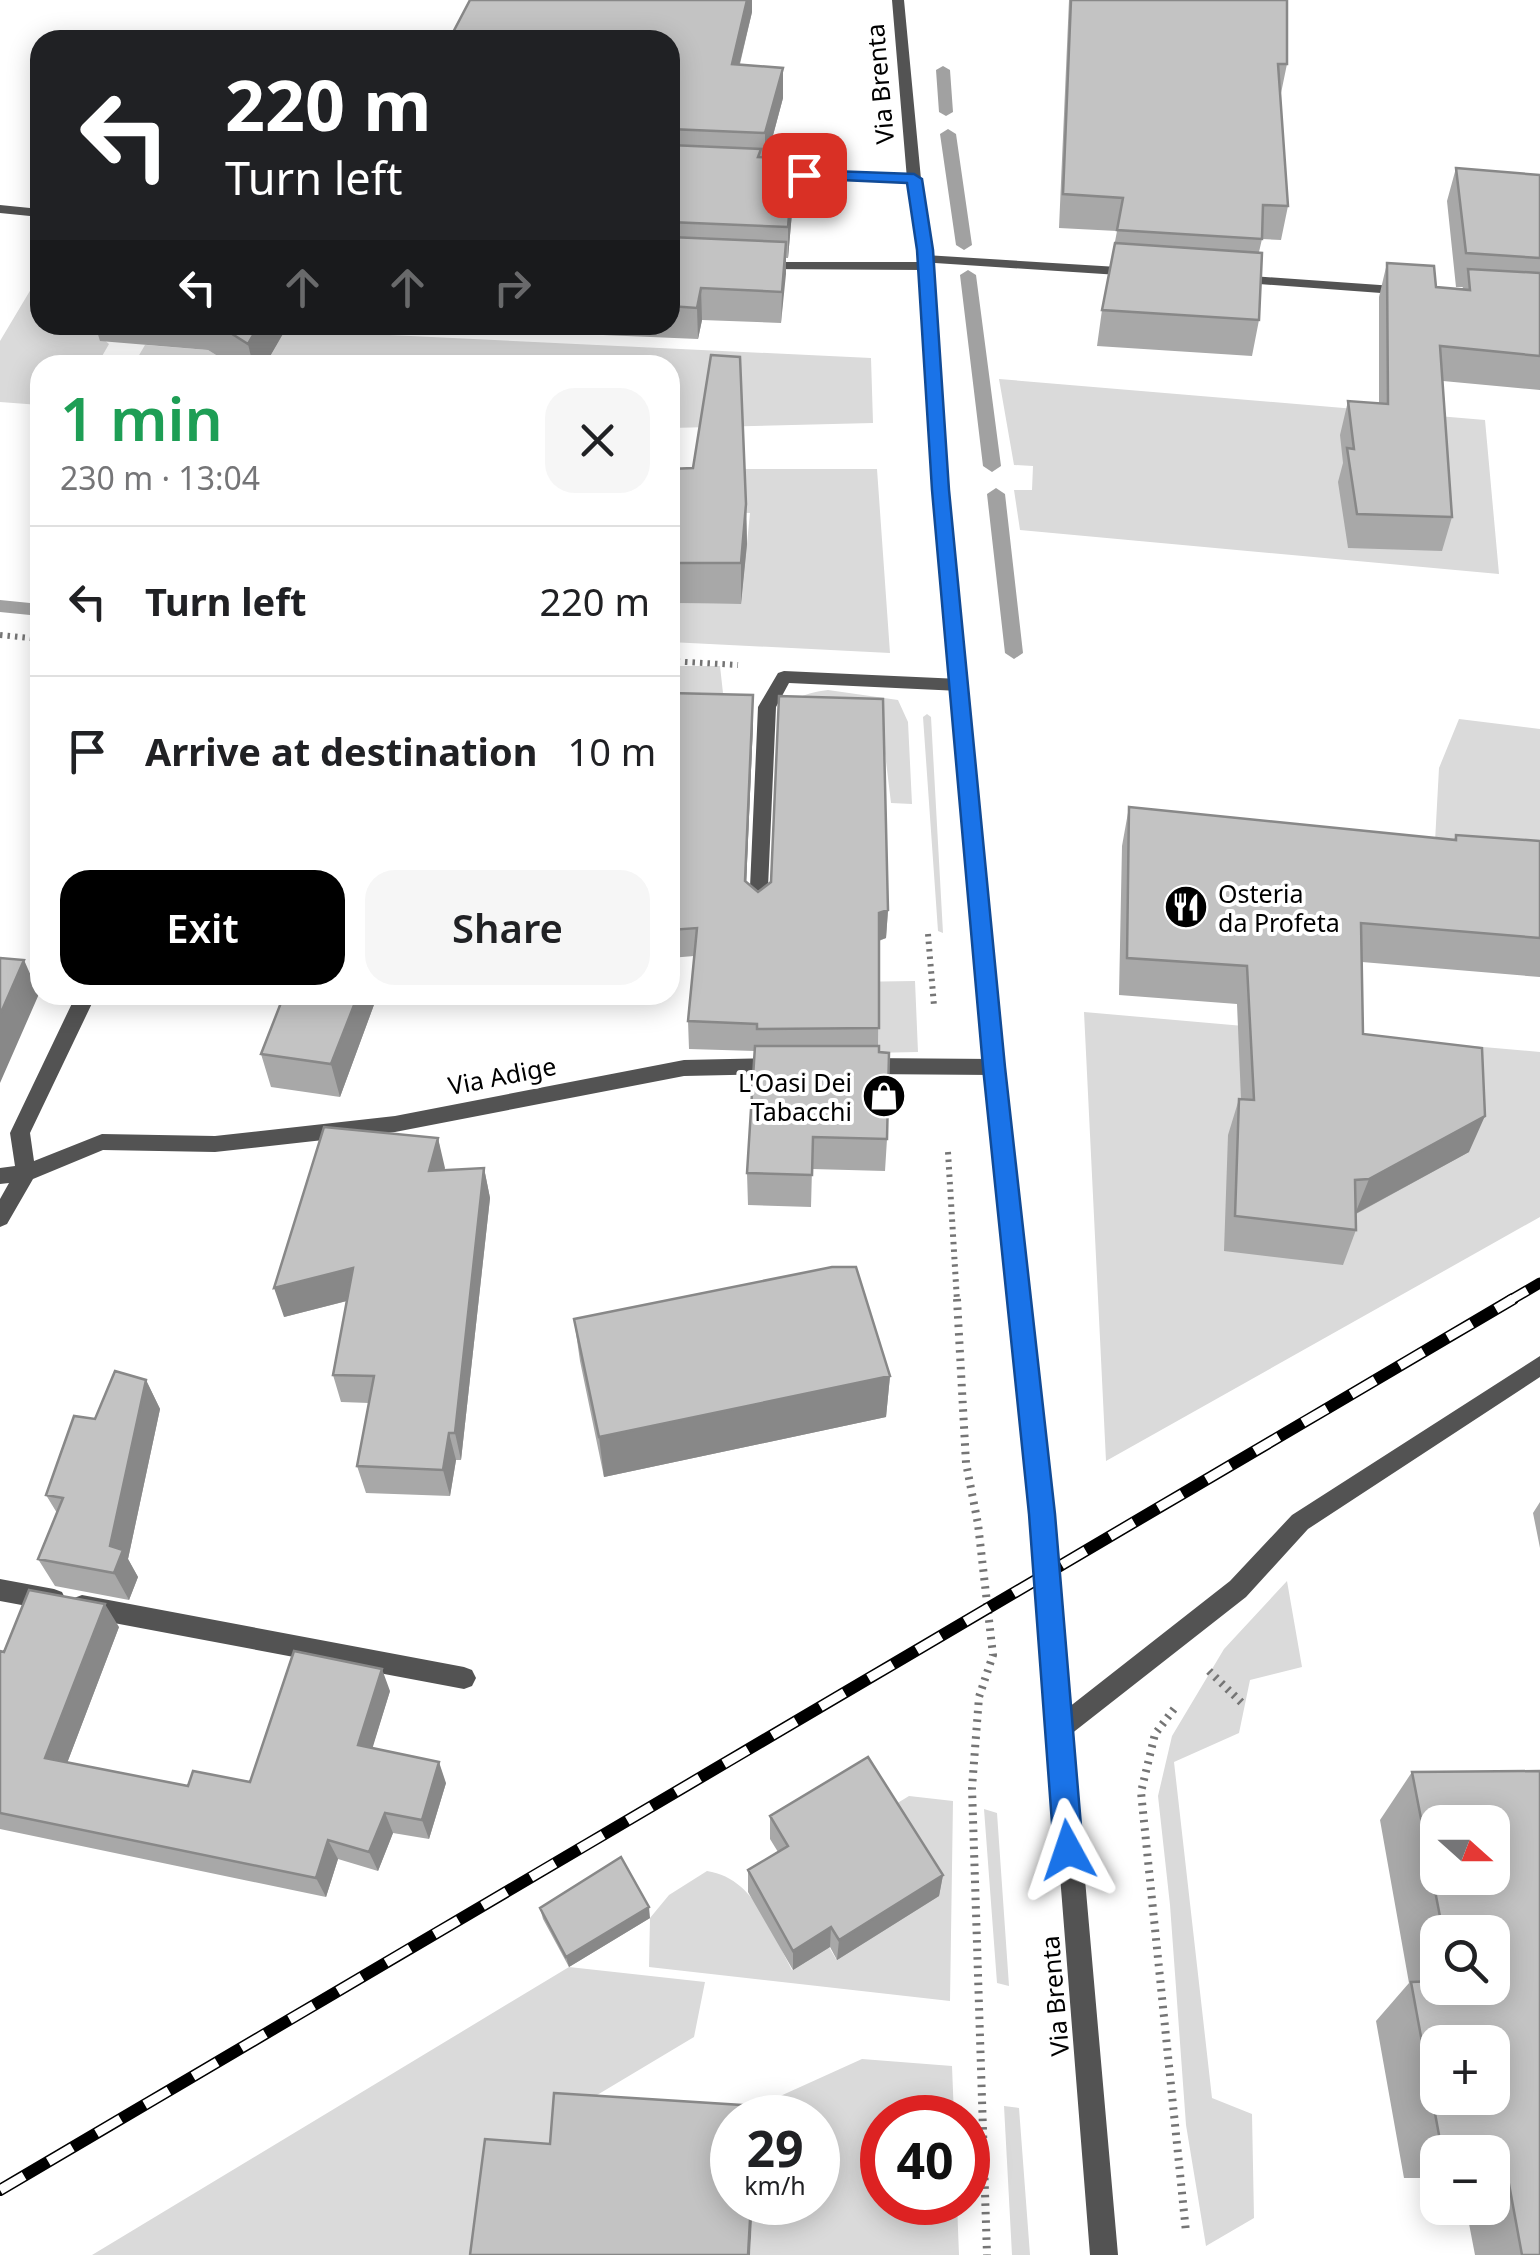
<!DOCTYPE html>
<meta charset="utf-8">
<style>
:root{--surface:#fff;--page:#f6f6f6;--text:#202124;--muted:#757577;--line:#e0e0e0;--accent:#000}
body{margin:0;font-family:"Noto Sans",sans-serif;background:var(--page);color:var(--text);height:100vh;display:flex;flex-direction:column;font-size:38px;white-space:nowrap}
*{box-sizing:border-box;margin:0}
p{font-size:32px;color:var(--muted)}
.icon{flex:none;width:55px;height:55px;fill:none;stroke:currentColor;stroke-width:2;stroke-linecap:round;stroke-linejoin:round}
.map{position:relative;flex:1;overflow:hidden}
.panel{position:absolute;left:30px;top:355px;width:650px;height:650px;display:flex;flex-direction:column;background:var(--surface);border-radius:30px;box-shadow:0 5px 25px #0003}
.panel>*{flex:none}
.guide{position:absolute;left:30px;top:30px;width:650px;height:305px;border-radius:30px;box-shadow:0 5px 25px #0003;background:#202124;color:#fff;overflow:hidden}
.needle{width:65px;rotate:111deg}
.buttons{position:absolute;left:1420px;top:1805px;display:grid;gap:20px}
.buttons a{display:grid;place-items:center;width:90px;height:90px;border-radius:20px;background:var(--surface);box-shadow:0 5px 25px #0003;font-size:50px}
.speed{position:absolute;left:710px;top:2095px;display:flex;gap:20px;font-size:50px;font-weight:700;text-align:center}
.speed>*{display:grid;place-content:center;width:130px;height:130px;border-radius:50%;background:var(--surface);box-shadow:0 5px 25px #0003;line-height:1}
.speed small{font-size:25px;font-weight:400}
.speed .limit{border:15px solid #d22;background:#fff;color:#111}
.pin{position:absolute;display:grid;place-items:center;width:85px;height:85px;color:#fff;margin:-42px;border-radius:20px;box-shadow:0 5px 15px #0006}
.me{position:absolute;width:110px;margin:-55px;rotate:355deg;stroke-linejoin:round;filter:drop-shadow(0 0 8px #0008)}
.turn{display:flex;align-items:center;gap:35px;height:210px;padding:0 30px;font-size:45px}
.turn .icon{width:130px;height:130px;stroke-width:2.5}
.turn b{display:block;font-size:70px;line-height:85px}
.lanes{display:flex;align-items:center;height:95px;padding:0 30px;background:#0003;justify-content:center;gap:50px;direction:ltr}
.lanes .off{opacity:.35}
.round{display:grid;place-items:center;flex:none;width:105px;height:105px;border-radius:30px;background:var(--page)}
.head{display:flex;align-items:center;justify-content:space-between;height:170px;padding:0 30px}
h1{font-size:60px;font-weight:600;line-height:75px;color:#1e9e55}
.action{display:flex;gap:20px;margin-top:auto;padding:20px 30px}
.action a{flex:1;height:115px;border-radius:30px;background:var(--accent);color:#fff;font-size:40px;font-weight:600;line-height:115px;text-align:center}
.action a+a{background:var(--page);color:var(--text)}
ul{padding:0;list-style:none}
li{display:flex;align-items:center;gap:30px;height:150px;padding:0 30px;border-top:2px solid var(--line)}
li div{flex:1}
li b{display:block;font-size:38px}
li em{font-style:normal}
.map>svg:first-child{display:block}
.green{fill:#dadada}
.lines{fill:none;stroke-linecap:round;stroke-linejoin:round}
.stream{fill:#a1a1a1;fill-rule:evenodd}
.path-far1{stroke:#757575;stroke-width:6;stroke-dasharray:2.5 5;stroke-linecap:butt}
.path{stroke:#757575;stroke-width:8;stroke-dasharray:2.5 6;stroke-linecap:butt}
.service{fill:#535353;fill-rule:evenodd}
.minor{fill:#535353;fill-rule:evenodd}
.tertiary{fill:#535353;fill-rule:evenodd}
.rail-far1-casing{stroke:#000;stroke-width:11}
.rail-casing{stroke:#000;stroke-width:12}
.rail-far1{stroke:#fff;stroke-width:8;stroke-dasharray:21;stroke-linecap:butt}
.rail{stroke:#fff;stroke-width:9;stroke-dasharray:28;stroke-linecap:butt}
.wall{fill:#a8a8a8;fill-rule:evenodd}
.shaded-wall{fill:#888}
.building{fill:#c3c3c3;stroke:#888;stroke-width:2.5;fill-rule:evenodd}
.route{fill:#1a73e8;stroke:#114b97;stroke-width:2.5}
.labels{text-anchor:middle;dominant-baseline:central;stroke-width:8;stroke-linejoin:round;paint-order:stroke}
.street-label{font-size:25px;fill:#000;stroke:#fff}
.poi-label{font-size:25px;fill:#000;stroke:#fff;text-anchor:start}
</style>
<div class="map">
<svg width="1540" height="2255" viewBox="0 0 1540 2255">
<rect width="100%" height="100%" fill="#fff"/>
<path class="green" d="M40 274V325H105L102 338 109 344 101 358 135 362 145 345 208 350 232 365H40V405L0 402V341Z
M285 330 871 358 873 423 670 428V365H265Z
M999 379 1485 420 1499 574 1020 530 1014 490H1032L1033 466 1014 465Z
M670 469H877L890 653 670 642V603L741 604 750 513 670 510Z
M670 666H720L724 702 670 801Z
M828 690 898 700 908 722 912 804 891 803 882 728 777 725C790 699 799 694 828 690Z
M927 714 931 717 943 933 938 931 923 717Z
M1459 719 1540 729V868L1434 860 1439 768Z
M915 981 918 1052 820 1054 783 983Z
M1084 1012 1540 1052V1217L1106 1461Z
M1287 1581 1302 1667 1250 1680 1239 1733 1174 1762 1212 2098 1252 2114 1254 2218 1206 2246 1186 2125 1170 1905 1158 1796 1172 1736 1224 1649Z
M909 1796 953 1801 950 2001 649 1967 650 1918 669 1895 707 1871C755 1878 771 1932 792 1970L829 1947 836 1959 868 1821Z
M984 1809 997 1813 1009 1986 997 1983Z
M569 1967 705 1982 694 2037 562 2116 558 2165 484 2255H92Z
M862 2059 952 2066 954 2117 882 2118V2202L957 2203 959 2255H750L753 2203 818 2202V2118L762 2117 767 2102Z
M1004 2106 1019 2108 1030 2255H1012Z"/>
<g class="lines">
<path class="stream" d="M943 66 950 70 953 112 946 116 939 112 936 70Z
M948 129 956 134 972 245 964 250 956 245 940 134Z
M968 270 976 275 1001 466 992 472 983 466 960 275Z
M996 488 1005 494 1023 653 1014 659 1005 653 987 494Z
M0 600 40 604V616L0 612Z"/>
<path class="path-far1" d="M0 635 40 639
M670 661 738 665
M928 934 934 1006
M948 1152 957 1301"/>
<path class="path" d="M957 1299 966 1463 978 1524 993 1655 979 1697 972 1788 987 2255
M1209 1671 1245 1706
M1174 1709 1155 1734 1141 1792 1186 2232"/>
<path class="service" d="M925 255 1134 268 1141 272 1134 276 920 262 918 259Z
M1238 275 1408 287 1415 291 1408 295 1233 282V276Z"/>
<path class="minor" d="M766 169 914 175 921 179 914 183 761 176V170Z
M0 205 40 209V217L0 213Z
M757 262H925L932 266 925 270 762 269 757 268Z
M784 671 960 679 969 685 960 691 789 683 776 707 767 910 758 917 749 910 758 707 778 673Z
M76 995H96L30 1133 34 1161 102 1134 215 1136 395 1116 684 1060 780 1058 787 1061 790 1066 787 1071 780 1074 684 1076 395 1132 215 1152 103 1150 33 1179 7 1224 0 1227V1199L9 1183 0 1184V1168L15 1166 10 1133Z
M864 1058 994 1059 1001 1062 1004 1067 1001 1072 994 1075 864 1074 857 1071 854 1066 857 1061Z
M1540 1356V1377L1308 1529 1246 1597 1066 1738 1058 1742 1050 1738 1046 1730 1050 1722 1230 1581 1292 1515Z
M0 1579 54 1589 62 1592 66 1600 62 1608 54 1611 0 1601Z
M82 1595 464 1667 472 1670 476 1678 472 1686 464 1689 82 1617 74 1614 70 1606 74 1598Z"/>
<path class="tertiary" d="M892 0H904L921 179 932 250 948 490 1004 1067 1058 1572 1118 2255H1090L1036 1572 984 1067 932 490 918 250 907 179Z"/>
<g class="rail-far1-casing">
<path id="rail-far1" d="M1509 1301 1540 1283"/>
</g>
<g class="rail-casing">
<path id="rail" d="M0 2190 1513 1299"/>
</g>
<use href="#rail-far1" class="rail-far1"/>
<use href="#rail" class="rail"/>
</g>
<path class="wall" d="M470 0H752V12L740 64 783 98 767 158H794V190L788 258H786L781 323 702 320 698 339 370 325H670V40Z
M1069 0H1287V64L1280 98 1288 206 1281 240 1262 239 1259 252V320L1252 356 1097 346 1102 310 1117 231 1059 228Z
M1456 168 1540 175V390L1443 381 1452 517 1442 551 1348 548 1338 482 1343 463 1340 435 1348 401 1379 403V297L1387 263 1436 287 1462 289 1463 287H1456L1447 201Z
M95 325H288L265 365H232L208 350 100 341Z
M670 469 746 504 747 544 741 604 670 603Z
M670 693 753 695V724L746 883 758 892 888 910 886 938 879 941 878 1046 887 1139 885 1171 812 1169 811 1207 748 1205 747 1173 755 1051 689 1049 688 1021 694 956 670 958Z
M1129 807 1454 840 1456 835 1540 841V977L1362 962 1363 1034 1469 1152 1356 1214V1230L1343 1265 1224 1251 1228 1135 1239 1099H1241L1237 1004 1119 995 1122 846Z
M375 1002 340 1097 271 1087 261 1054Z
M438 1138 444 1171 484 1168 490 1198 461 1460H456L450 1496 366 1493 357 1466 369 1403 341 1402 333 1375 347 1301 284 1317Z
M574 1319 890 1376 886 1417 604 1477 580 1361Z
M146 1380 160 1409 128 1559 138 1577 129 1600 55 1586 38 1559 57 1513 46 1495 95 1419Z
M1540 1502V1548L1533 1513Z
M119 1627 67 1763 188 1786 250 1782 390 1691 372 1748 446 1783 429 1839 393 1833 378 1871 338 1859 326 1897 0 1829V1651L4 1652Z
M1540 1771V2255H1475L1466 2208H1492V2152H1438V2178H1404L1376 2021 1409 1983 1380 1820 1412 1772ZM1438 1822H1492V1878H1438ZM1438 1932H1492V1988H1438ZM1438 2042H1492V2098H1438Z
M770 1816 943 1875 939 1896 837 1960 830 1947 793 1970 748 1892V1870L778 1852 770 1839Z
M540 1908 650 1918 569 1967 543 1919Z"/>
<path class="shaded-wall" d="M747 0H752V12L732 95V64Z
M783 68V98L765 165V133Z
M794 158V190L788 258V227Z
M786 242V274L781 323 782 292Z
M701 288 702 320 698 339 697 308Z
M259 325H288L265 365H253L248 344Z
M746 504 747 544 741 604V563Z
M753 695V724L745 910V881Z
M888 910 886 938 877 941 879 913Z
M24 960 39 994 0 1083V1015Z
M358 995H374L375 1002 340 1097 331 1064Z
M1485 1116 1469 1152 1355 1214 1369 1179Z
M438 1138 445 1168 436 1201 429 1171Z
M484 1168 490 1198 461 1460 455 1433Z
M353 1268 362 1297 284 1317 274 1288Z
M890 1376 886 1417 604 1477 599 1437Z
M146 1380 160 1409 128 1559 138 1577 129 1600 114 1573 110 1546Z
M449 1433 456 1460 450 1496 443 1470Z
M105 1604 119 1627 61 1779 45 1758Z
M382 1669 390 1691 367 1766 358 1745Z
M439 1762 446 1783 429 1839 422 1820Z
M385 1813 393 1833 378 1871 369 1852Z
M328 1840 338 1859 326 1897 316 1878Z
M943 1875 939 1896 837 1960 839 1940Z
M649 1907 650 1918 569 1967 566 1957Z
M831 1927 830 1947 793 1970V1951Z
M751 2202H753L750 2255H748Z"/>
<path class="building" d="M470 0H747L732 64 783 68 765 133 670 129V40H449Z
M1071 0H1287V64H1278L1288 206 1263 205 1262 239 1117 230 1123 198 1063 194Z
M670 145 761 149 758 157 794 158 788 227 670 222Z
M1456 168 1540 175V258L1466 253Z
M670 237 786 242 782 292 701 288 697 308 670 306Z
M1115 243 1262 253 1259 320 1102 310Z
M1387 263 1434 266 1436 287 1470 290 1468 269 1540 273V356L1440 346 1452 517 1357 514 1347 448 1354 449 1348 401 1388 404Z
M218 325H259L248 344Z
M711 355 740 357 746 504 741 563H670V469L693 468Z
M670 693 753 695 745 881 758 892 771 882 779 696 883 699 888 910 879 913V1028L757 1029V1024L688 1021 697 928 670 930V794H674L670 782Z
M1129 807 1456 840V835L1540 841V938L1361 923 1363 1034 1482 1048 1485 1116 1369 1179 1355 1180 1356 1230 1235 1216 1239 1099 1254 1100 1247 966 1127 958Z
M0 958 24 960 0 1015Z
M284 995H358L331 1064 261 1054Z
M755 1046H879V1052L889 1053 887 1139 813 1137 812 1175 747 1173Z
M324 1127 438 1138 429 1171 484 1168 455 1433H449L443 1470 357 1466 374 1376 333 1375 353 1268 274 1288Z
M832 1267H856L890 1376 599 1437 574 1319Z
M115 1371 146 1380 110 1546 123 1550 114 1573 38 1559 63 1498 46 1495 74 1416 95 1419Z
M29 1590 105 1604 45 1758 188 1786 193 1771 250 1782 294 1651 382 1669 358 1745 439 1762 422 1820 385 1813 369 1852 328 1840 316 1878 0 1813V1651L4 1652Z
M868 1757 943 1875 839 1940 831 1927 793 1951 748 1870 788 1846 770 1816Z
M1540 1771V2255H1522L1502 2146H1441L1411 1982 1438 1981V1988H1492V1932H1443L1412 1772ZM1438 1822H1492V1878H1438ZM1438 2042H1492V2098H1438Z
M621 1857 649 1907 566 1957 540 1908Z
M554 2093 757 2106 756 2118H732V2202H751L748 2255H470L485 2139 550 2144Z"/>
<path class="route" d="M804 170 914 174 922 179 933 250 949 490 1005 1067 1055 1514 1083 1850 1078 1859 1068 1864 1059 1859 1054 1850 1029 1514 983 1067 932 490 917 250 907 183 798 178V172Z"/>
<defs>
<g id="restaurant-disc" transform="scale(2.25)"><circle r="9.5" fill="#000" stroke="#fff"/><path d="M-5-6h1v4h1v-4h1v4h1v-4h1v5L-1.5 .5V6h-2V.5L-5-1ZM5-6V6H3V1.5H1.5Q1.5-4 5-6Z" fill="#fff"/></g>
<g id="shop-disc" transform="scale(2.25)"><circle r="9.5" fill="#000" stroke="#fff"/><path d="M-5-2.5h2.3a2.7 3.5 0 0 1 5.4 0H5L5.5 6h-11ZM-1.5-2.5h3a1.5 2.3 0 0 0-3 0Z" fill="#fff"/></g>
</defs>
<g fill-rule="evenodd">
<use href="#restaurant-disc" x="1186" y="907"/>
<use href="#shop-disc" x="884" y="1096"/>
</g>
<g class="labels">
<g class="street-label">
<text transform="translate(879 84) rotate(-95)">Via Brenta</text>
<text transform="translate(502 1075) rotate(-11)">Via Adige</text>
<text transform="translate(1054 1996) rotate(-95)">Via Brenta</text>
</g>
<g class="poi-label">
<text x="1218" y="893">Osteria<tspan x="1218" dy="29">da Profeta</tspan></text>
<text x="852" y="1082" text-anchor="end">L'Oasi Dei<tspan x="852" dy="29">Tabacchi</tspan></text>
</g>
</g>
</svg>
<div class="buttons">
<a><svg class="needle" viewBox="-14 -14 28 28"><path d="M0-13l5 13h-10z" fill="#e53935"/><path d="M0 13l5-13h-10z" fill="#757577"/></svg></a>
<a><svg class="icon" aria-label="search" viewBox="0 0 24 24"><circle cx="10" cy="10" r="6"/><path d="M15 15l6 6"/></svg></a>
<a>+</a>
<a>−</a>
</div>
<div class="speed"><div>29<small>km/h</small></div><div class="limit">40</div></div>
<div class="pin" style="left:804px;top:175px;background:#d93025"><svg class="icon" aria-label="arrive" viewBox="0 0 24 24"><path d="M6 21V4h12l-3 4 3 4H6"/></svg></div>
<svg class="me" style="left:1068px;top:1850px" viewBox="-20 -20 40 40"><path d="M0-17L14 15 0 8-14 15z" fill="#1a73e8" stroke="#fff" stroke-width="4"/></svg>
<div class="guide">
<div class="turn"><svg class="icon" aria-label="left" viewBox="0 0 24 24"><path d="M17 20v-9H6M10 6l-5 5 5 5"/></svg><div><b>220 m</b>Turn left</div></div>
<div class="lanes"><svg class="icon" aria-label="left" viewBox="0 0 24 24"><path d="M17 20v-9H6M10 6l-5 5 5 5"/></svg><svg class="icon off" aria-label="ahead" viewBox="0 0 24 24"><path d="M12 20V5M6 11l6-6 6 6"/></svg><svg class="icon off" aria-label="ahead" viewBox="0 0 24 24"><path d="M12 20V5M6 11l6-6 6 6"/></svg><svg class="icon off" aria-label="right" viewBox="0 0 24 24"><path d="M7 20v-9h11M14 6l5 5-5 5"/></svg></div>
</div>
<section class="panel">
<div class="head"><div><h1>1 min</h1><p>230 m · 13:04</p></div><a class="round"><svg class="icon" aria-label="close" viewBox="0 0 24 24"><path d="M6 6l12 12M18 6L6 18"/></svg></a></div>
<ul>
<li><svg class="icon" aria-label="left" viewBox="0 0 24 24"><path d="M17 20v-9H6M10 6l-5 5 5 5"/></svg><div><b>Turn left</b></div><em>220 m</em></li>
<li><svg class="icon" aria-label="arrive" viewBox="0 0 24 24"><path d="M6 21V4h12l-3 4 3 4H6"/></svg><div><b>Arrive at destination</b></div><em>10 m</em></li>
</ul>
<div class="action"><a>Exit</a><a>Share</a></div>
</section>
</div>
